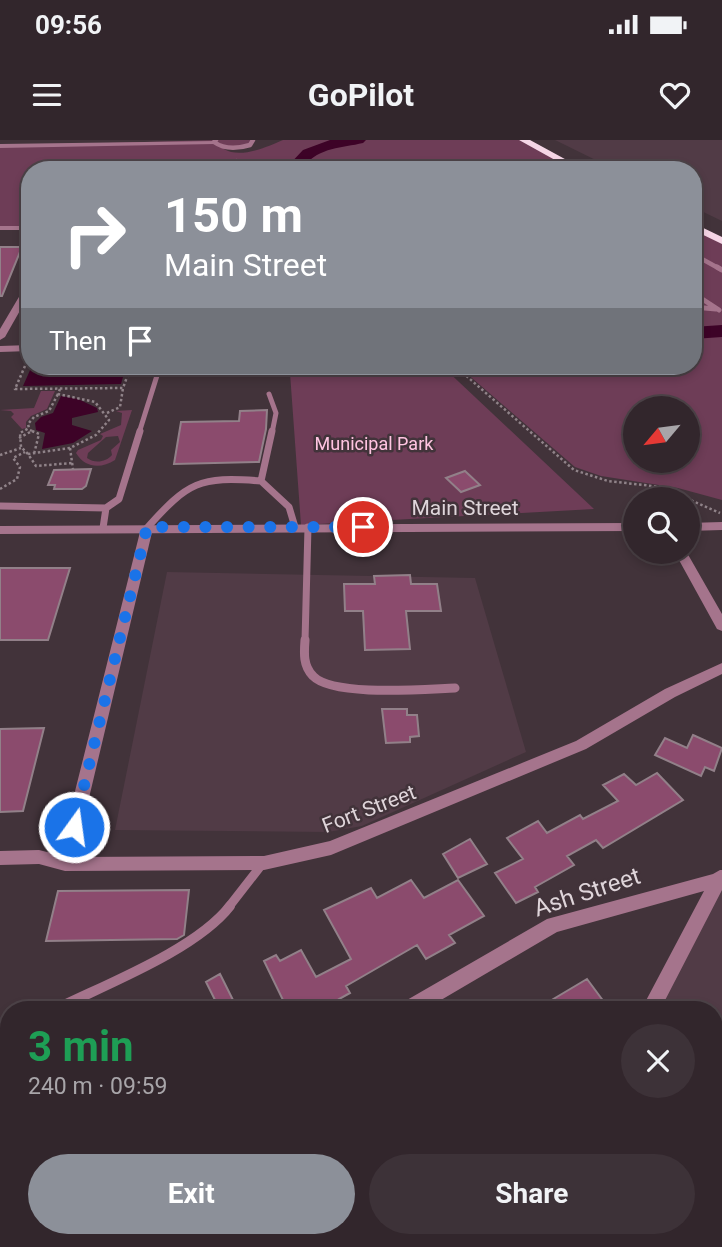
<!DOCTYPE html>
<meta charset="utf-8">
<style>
:root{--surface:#32262c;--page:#3d3238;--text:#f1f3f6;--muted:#a8a5a9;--line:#4d4348;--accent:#8c9099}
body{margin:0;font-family:Roboto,sans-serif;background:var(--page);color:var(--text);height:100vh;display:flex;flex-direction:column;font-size:26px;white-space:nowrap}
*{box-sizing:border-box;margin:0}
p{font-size:23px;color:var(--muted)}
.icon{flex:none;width:38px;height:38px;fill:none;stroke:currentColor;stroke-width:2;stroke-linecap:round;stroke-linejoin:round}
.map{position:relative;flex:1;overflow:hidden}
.sheet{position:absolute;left:0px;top:861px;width:723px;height:247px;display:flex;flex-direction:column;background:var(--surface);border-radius:28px 28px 0 0;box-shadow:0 4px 10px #0003,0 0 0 2px var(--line)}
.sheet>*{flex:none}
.guide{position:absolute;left:21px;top:21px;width:681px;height:214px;border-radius:28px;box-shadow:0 4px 10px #0003,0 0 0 2px var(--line);background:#8c9099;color:#fff;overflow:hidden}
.needle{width:46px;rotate:241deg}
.buttons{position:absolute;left:623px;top:256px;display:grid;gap:14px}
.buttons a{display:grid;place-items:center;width:77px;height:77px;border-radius:50%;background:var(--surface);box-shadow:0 4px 10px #0003,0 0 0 2px var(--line);font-size:35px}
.pin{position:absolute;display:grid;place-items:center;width:60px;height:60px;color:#fff;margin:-30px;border:4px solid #fff;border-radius:50%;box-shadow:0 2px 7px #0007}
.me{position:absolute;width:77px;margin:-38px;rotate:14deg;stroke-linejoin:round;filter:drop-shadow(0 0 5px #0008)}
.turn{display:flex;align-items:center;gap:24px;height:147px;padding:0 28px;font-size:32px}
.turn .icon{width:91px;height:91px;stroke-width:2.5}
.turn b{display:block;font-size:49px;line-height:60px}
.then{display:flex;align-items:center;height:66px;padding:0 28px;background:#0003;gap:14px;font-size:26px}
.round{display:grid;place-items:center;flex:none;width:74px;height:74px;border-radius:37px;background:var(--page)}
.headline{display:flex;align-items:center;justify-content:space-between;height:119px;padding:0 28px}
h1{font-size:42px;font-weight:700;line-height:52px;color:#1e9e55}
.action{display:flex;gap:14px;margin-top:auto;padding:14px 28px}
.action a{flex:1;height:80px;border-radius:42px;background:var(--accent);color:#fff;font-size:28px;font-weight:700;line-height:80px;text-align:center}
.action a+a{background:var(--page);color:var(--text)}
.status{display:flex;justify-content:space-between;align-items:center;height:49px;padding:0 35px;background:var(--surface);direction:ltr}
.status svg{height:19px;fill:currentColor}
header{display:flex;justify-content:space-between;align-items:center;height:91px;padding:0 28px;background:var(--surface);font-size:32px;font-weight:700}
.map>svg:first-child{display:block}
.built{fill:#513b46}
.green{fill:#6e3d57;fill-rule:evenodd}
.water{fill:#3d0327}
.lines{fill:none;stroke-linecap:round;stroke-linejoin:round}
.river{fill:#3d0327;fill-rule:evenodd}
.building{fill:#8b4b6d;stroke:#928089;stroke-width:2}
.path-far1{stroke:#908389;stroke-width:2;stroke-dasharray:2 2;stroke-linecap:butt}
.path{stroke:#908389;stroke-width:2.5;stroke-dasharray:2.5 2.5;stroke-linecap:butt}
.service-far4{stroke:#a5748c;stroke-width:4.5}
.service-far3{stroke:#a5748c;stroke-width:5}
.service-far2{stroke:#a5748c;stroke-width:7}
.service-far1{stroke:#a5748c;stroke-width:9}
.service{stroke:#a5748c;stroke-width:10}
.minor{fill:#a5748c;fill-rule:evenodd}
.tertiary{fill:#a5748c;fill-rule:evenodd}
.trunk{fill:#f5d6e6;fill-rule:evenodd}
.route{stroke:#1a73e8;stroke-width:12;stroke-dasharray:0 21.6}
.labels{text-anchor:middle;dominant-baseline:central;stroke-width:5;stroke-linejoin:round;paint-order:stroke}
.far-park-label{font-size:18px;fill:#ffc4e1;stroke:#42333a}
.street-label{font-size:21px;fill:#dfd5da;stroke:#42333a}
.near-street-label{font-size:24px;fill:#dfd5da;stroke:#42333a}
</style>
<div class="status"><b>09:56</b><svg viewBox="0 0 49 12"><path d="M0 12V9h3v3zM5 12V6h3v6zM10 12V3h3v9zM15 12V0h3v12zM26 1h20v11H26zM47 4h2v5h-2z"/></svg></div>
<header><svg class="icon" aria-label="menu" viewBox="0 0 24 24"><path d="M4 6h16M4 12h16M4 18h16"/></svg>GoPilot<svg class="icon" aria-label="heart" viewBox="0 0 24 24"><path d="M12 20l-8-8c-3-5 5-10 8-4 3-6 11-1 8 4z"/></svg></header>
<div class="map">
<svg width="722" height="1107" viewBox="0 0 722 1107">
<rect width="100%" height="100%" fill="#42333a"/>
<path class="built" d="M555 0H722V81L693 67V30H616Z
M167 432 475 438 526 612 362 686 328 692 115 690Z
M722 731V1107H532L536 1099H714V870H656Z"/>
<path class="green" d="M216 0H253L252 3 224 9C240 19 267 7 283 0H523L581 30H30V86L0 88V6Z
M693 86 722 101V360L678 348 601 336 575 327 458 226H693ZM635 268H688V320H635Z
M285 226H442L594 369 301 385 290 233Z
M41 251H55L47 269 31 276 26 282V288L22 289 11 277 14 274 11 271 0 270 34 268Z
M132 270 115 320C101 329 85 328 76 313L78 310 101 300 103 296 100 294 121 285 122 273 116 271ZM118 296 120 302 111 310 112 315C106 322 95 324 87 318L88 313 106 297Z
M337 1099H457L452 1107H334L339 1103Z"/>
<path class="water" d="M126 226 121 244 23 246 31 228Z
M61 256 78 259 97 268 98 272 72 278V285L92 291 73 303 42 309 45 293 36 290 35 283 41 277 53 273Z"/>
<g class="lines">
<path class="river" d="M330 0H366L363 3C342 8 320 7 304 26L307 30H291L288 26 303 10Z
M722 185V197L693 199V187Z"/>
</g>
<path class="building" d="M0 107H22L2 156H0Z
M267 270 266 289 259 322 174 324 181 282 239 281 240 271Z
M91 329 86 346 82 349H54L55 345H48L54 330Z
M465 331 480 345 461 352 446 338Z
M0 428H70L48 500H0Z
M410 435 411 444H437L441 471H406L410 509 365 510 363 471H345L344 444H375L374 436Z
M382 569H407V575H417L419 596 410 597V602L386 603Z
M44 588 23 671 0 672V589Z
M693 595 722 608 714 631 705 627 701 636 655 615 665 598 687 608Z
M657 633 683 660 603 708 596 700 567 716 574 725 535 747 538 752 516 763 495 733 523 719 507 698 538 681 547 693 580 675 583 679 618 661 603 645 624 634 636 645Z
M470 699 487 724 458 738 443 714Z
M411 740 424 758 458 740 484 776 449 795 455 803 426 819 417 805 346 846 350 853 339 859 342 863 329 870H264L283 860 264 821 276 815 280 821 301 810 316 837 351 819 324 770 371 748 377 758Z
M189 750 184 795 177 799 46 801 58 751Z
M220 834 238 870H220L206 842Z
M587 839 610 870H535Z"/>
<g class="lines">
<path class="path-far1" d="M236 19 240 30
M318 30 315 26 388 30"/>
<path class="path" d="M30 226H25L15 249 123 248 131 226
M455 226 574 330 608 341 661 347 720 373
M663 226 678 228
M60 249 58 254 95 262 109 280 96 295 70 308 73 329
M107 273 120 267 123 248
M32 291 39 294 34 314
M19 298 32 291 30 290
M70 308 28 314 36 326 72 323
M28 314 21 307 20 293 29 288 28 284 34 277 49 271 58 254
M0 315 21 308
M0 349 17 339 20 327 13 318 25 312"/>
<path class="service-far4" d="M216 0 214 2C225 10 237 9 250 5L253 0
M693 114 720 129"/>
<path class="service-far3" d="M717 127 722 130
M693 153 719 170
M693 167 716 169
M269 254 276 273 272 293
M139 293 160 226"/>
<path class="service-far2" d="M272 291 261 341 289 367 295 387
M0 366 106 368
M103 388 106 368 119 359 140 291
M147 388C188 342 199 336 261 341
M305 501 308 387"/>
<path class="service-far1" d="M305 500C304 513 303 526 313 536 333 557 425 549 455 548
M228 768 263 723"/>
<path class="service" d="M54 870C104 845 196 810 230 766
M0 897 9 893"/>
<path class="minor" d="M216 1 214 4 0 8V4Z
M0 86H30V90H0Z
M30 143V153L5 197 0 200V189L26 145Z
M30 205V211L0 212V206Z
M147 384 153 388 75 717 264 716 330 701 576 601 665 549 722 523V534L675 557 586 609 331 715 264 730 65 731 39 724 0 725V711L39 710 59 715 141 388Z
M674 411H686L722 474V491L717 489Z
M720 730H722V750L660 870H641L704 751 557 792 424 870H397L400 864 547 779 713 734Z
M9 1087V1099H19L17 1106 0 1107V1091Z
M213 1099H235L238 1107H216Z
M515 1099H538L534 1107H511Z"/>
<path class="tertiary" d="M722 382V390L688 391V383Z
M635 383V391L0 394V386Z"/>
<path class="trunk" d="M519 0H530L585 30H573Z
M693 83 722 97V104L693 90Z"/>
</g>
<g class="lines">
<path class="route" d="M74 687 147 387H363"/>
</g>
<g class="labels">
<g class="far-park-label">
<text x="374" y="303">Municipal Park</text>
</g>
<g class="street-label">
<text x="465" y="368">Main Street</text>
<text transform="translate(369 669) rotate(-21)">Fort Street</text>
</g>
<g class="near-street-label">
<text transform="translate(587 752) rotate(-18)">Ash Street</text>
</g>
</g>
</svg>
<div class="buttons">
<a><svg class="needle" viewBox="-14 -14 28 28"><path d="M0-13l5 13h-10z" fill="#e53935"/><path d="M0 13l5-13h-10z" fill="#a8a5a9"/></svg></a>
<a><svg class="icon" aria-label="search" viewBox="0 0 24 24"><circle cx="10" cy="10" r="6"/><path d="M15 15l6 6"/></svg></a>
</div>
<div class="pin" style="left:363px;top:387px;background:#d93025"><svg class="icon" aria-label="arrive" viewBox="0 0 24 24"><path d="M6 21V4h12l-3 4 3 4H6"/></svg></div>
<svg class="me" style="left:74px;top:687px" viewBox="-20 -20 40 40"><circle r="17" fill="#1a73e8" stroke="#fff" stroke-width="3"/><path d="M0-11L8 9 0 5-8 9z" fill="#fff"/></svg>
<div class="guide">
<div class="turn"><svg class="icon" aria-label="right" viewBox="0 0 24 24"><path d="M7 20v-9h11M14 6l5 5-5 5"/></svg><div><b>150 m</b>Main Street</div></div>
<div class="then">Then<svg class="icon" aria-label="arrive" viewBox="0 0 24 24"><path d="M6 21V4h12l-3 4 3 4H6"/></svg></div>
</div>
<section class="sheet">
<div class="headline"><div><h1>3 min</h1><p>240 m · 09:59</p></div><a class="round"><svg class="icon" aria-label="close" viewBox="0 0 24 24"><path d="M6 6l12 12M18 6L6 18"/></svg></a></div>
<div class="action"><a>Exit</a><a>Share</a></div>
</section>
</div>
